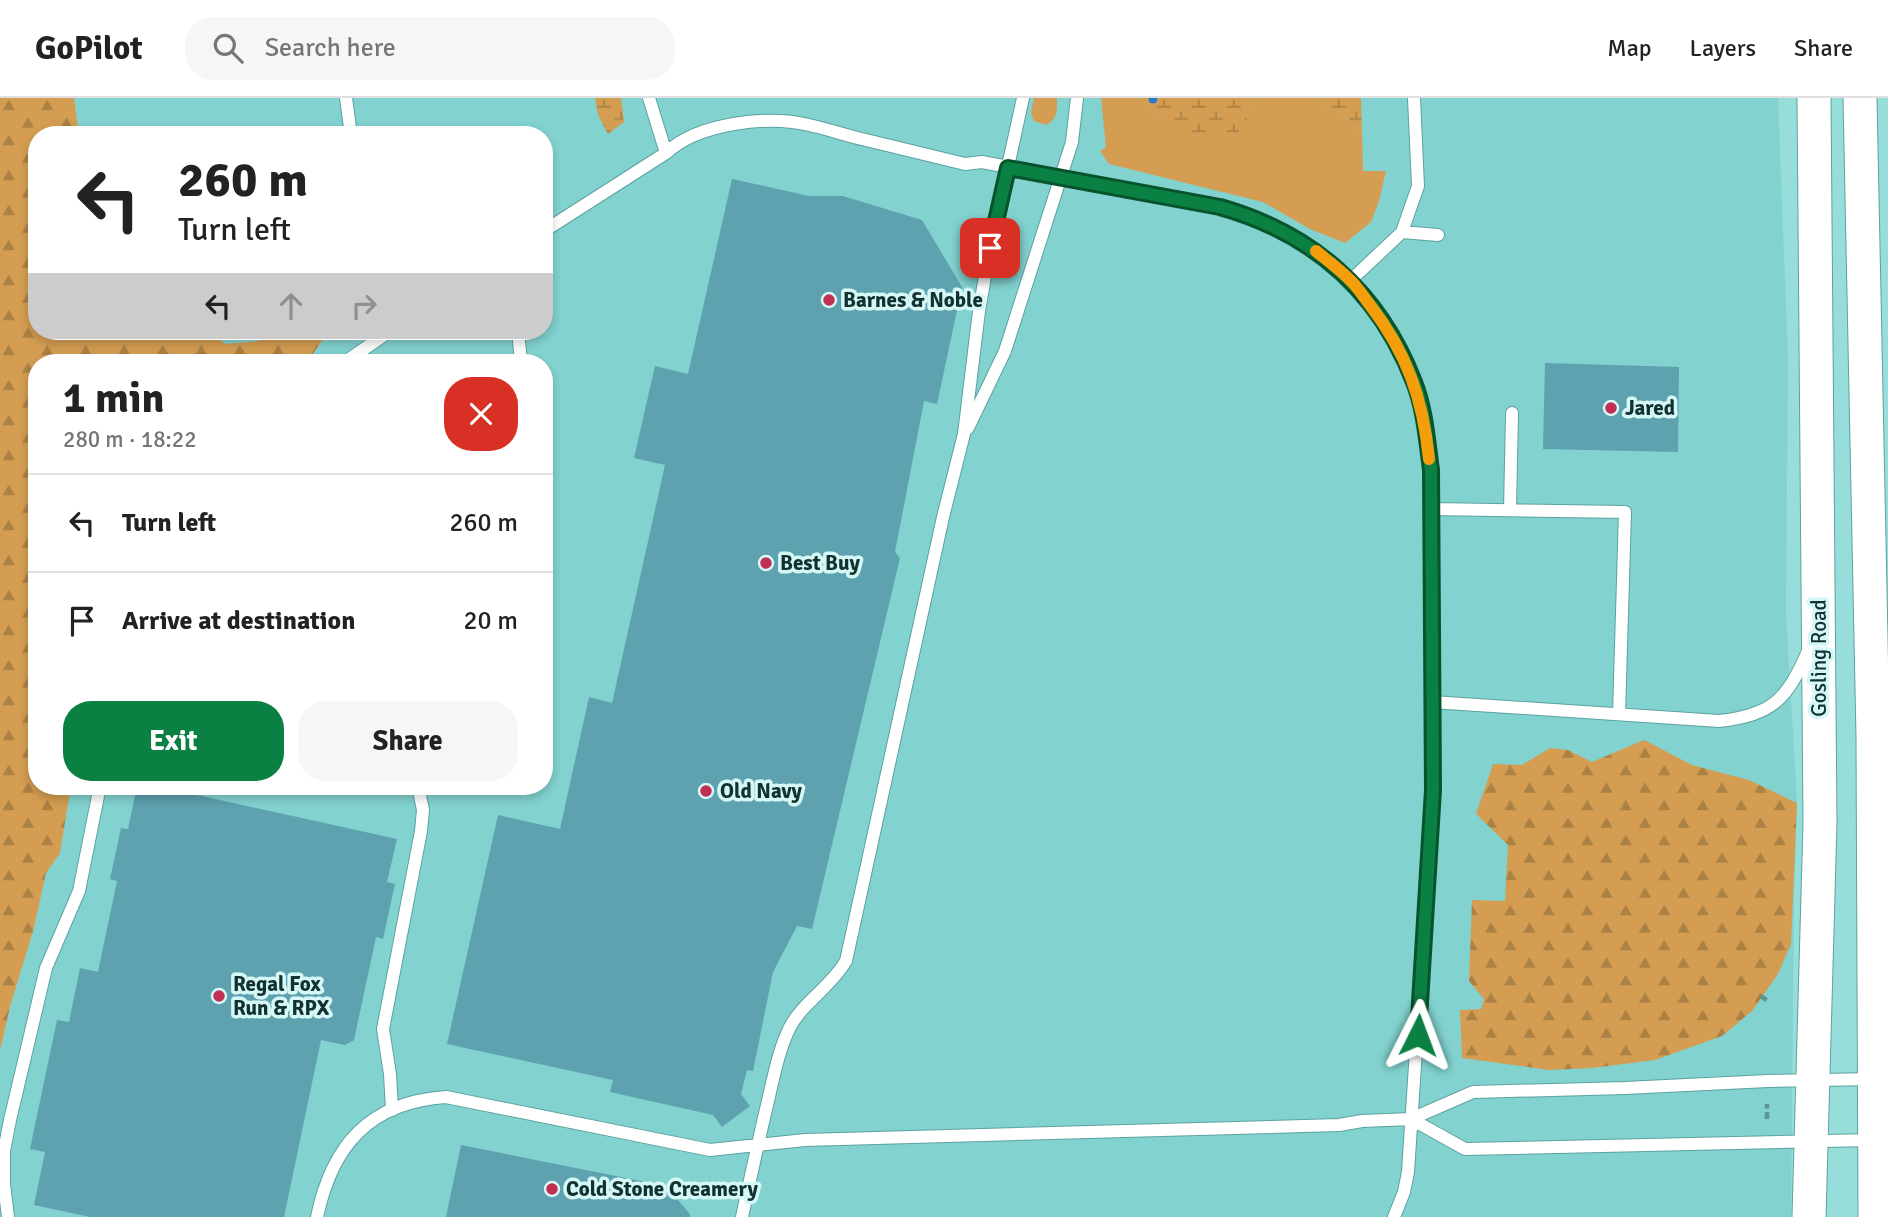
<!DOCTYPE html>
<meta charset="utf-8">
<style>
:root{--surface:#fff;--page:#f6f6f6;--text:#222;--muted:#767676;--line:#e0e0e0;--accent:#0b8043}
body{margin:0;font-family:Signika,sans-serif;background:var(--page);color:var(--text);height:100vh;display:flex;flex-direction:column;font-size:26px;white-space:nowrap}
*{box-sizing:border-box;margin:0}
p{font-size:23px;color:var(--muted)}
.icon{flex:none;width:38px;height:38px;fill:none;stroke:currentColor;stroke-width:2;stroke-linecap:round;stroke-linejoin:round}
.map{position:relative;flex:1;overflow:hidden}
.drawer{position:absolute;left:28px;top:256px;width:525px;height:441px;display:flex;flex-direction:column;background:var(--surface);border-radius:28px;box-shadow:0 4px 10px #0003}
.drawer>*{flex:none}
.top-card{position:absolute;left:28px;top:28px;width:525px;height:214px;border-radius:28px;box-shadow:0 4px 10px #0003;background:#fff;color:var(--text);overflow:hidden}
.pin{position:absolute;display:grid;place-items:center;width:60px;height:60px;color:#fff;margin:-30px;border-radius:14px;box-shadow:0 4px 10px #0006}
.me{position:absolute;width:77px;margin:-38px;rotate:3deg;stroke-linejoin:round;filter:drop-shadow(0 0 5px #0008)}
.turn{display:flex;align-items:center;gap:24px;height:147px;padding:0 35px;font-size:32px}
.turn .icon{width:91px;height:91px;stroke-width:2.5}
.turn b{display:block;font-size:49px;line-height:60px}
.lanes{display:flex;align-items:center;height:66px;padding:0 35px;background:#0003;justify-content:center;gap:35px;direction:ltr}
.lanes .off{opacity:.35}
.round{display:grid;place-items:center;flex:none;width:74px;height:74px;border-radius:28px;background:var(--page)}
.headline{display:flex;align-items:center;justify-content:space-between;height:119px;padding:0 35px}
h1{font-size:42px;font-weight:700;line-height:52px}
.primary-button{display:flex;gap:14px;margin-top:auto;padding:14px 35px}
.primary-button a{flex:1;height:80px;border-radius:28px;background:var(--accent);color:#fff;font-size:28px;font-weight:700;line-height:80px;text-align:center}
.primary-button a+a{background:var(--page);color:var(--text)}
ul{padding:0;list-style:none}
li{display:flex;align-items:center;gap:21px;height:98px;padding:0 35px;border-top:2px solid var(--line)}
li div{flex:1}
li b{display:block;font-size:26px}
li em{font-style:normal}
header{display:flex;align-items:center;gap:42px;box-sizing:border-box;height:98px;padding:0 35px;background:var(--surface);border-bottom:2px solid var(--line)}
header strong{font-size:33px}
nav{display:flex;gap:38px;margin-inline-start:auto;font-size:24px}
.search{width:490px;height:63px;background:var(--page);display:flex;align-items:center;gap:18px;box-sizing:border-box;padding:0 24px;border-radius:28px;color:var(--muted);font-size:26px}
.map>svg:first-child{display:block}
.built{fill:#82d2cf}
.green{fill:#d49d51}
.forest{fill:url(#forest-firs)}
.wetland{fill:url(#wetland-marsh)}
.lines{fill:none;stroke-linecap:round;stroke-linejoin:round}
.stream{stroke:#2b79cb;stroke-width:9}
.building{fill:#5ea1af}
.service-casing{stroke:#5ca29f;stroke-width:14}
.secondary-casing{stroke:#5ca29f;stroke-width:35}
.path{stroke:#5e9491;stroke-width:4.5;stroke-dasharray:7 3.5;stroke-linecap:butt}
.service{stroke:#fff;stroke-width:12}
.secondary{stroke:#fff;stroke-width:33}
.route-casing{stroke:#07532c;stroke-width:18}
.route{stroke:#0b8043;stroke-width:12}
.slow{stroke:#f59e0b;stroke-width:12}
.poi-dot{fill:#c13052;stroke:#d5f7f6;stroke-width:2.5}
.labels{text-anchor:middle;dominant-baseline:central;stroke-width:7;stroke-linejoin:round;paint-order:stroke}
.poi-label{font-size:21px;font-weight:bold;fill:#133130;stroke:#d5f7f6;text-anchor:start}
.street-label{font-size:21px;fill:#133130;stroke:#d5f7f6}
</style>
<header>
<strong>GoPilot</strong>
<div class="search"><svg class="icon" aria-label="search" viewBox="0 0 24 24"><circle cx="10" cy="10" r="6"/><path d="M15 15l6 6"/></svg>Search here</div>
<nav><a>Map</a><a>Layers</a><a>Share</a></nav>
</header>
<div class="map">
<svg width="1888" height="1119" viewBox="0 0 1888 1119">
<defs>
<pattern id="forest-firs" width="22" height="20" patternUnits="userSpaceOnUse" patternTransform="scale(1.75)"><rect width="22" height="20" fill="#d49d51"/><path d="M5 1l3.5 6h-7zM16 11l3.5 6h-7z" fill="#ab8144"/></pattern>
<pattern id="wetland-marsh" width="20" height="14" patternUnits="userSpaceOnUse" patternTransform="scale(1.75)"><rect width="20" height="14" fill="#d49d51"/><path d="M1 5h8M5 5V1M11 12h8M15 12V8" fill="none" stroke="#ab8144"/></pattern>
</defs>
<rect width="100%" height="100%" fill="#97dedb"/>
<path class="built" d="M74 0H1778L1788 260 1786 514 1797 705 1794 809 1791 1119H0V953L10 909 34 830 46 775 60 755 71 688H544V264H307L322 243 335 233H544V37H79Z
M210 233H270L258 243 225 246Z"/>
<path class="green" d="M1034 0H1057C1057 13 1058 21 1046 27L1034 23 1031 15Z
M1101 0H1137L1167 22 1251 15 1253 0H1310L1342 15 1362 35 1363 73H1386L1379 103 1371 124 1345 145 1310 131 1263 104 1109 66 1100 53 1106 49Z"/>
<path class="forest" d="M0 0H74L79 37H37V233H210L225 246 258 243 270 233H335L322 243 307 264H37V688H71L60 755 46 775 34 830 10 909 0 953Z
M1644 642 1692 667 1749 682 1797 705 1791 846 1778 876 1752 913 1722 938 1655 962 1592 970 1549 972 1462 960 1460 912 1481 911 1484 901 1469 883 1472 802 1505 803 1508 747 1476 716 1493 666 1522 667 1550 650 1568 652 1592 664Z"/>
<path class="wetland" d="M595 0H621L624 24 608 36 598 17Z
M1137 0H1253L1251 15 1236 37 1203 40 1167 22Z
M1310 0H1361L1362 35 1342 15Z"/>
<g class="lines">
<path class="stream" d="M1153 1V0"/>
</g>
<path class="building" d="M732 81 809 98H843L922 122 962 189 937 306 924 303 895 454 900 460 812 831 797 828 773 874 753 973 747 972 741 996 750 1008 722 1029 713 1017 610 994 613 982 447 946 498 717 560 731 589 599 612 605 665 367 634 360 655 268 688 276Z
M1545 265 1679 269 1678 354 1543 351Z
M137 688H156L397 741 387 784 395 786 383 841 376 839 354 942 345 947 321 942 284 1119H90L34 1107 45 1054 30 1051 57 922 69 924 80 870 98 874 117 783 110 781 121 730 128 731Z
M461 1047 666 1088 689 1115 690 1119H446Z"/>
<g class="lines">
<g class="service-casing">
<path id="service" d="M346 0 351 37
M649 0 666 55
M1414 0 1418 88 1402 134 1438 137
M544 133 666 55C698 25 767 17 809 27 828 31 847 38 866 42 899 50 932 58 965 66L982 64 1220 109C1311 135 1380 193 1414 284 1425 312 1427 343 1431 372L1433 692 1408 1074 1404 1094 1394 1119
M1351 182 1402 134
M518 233 521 264
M345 264 390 233
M968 330 1005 253 1072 44 1077 0
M1431 411 1625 414 1619 616
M1510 412 1512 315
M1432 604 1719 623C1773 617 1787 601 1808 553
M352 688H377
M392 1012 390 976 383 931 421 733 423 712 418 688
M1411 1021 1465 1051 1872 1042
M8 1119 4 1086V1053L10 1022 46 870 79 793 100 688
M317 1119C332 1047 370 1004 446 999L710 1052 805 1042 1339 1027 1362 1023 1411 1021 1473 994 1625 990 1768 983 1875 981
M742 1119C750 1082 758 1045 767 1007 773 982 778 953 790 929 804 903 830 890 846 863L943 419 964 336 979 213 990 150 1023 0"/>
</g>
<g class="secondary-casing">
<path id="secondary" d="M1860 0 1873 639 1875 1119
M1809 1119 1820 725 1814 0"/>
</g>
<path class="path" d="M1761 898 1769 904
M1767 1021V1006"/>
<use href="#service" class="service"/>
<use href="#secondary" class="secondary"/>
</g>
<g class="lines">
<g class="route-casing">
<path id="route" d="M990 150 1008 70 1220 109C1312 135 1379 193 1414 284 1425 312 1427 343 1431 372L1433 692 1418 937"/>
</g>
<use href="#route" class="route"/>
<path class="slow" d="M1316 153C1327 162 1339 171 1349 181 1357 188 1363 198 1370 207 1407 255 1423 301 1429 361"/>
</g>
<g class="poi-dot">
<circle cx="829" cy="202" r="7"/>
<circle cx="1611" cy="310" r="7"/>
<circle cx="766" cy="465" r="7"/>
<circle cx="706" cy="693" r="7"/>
<circle cx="219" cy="898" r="7"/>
<circle cx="552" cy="1091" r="7"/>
</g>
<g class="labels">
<g class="poi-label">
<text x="843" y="202">Barnes &amp; Noble</text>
<text x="1625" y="310">Jared</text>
<text x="780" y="465">Best Buy</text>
<text x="720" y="693">Old Navy</text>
<text x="233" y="886">Regal Fox<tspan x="233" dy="24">Run &amp; RPX</tspan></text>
<text x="566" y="1091">Cold Stone Creamery</text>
</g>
<g class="street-label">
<text transform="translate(1819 560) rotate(-90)">Gosling Road</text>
</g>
</g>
</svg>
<div class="pin" style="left:990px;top:150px;background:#d93025"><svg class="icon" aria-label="arrive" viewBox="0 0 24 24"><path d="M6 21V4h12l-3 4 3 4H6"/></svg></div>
<svg class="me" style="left:1418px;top:937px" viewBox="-20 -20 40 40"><path d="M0-17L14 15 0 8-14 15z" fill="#0b8043" stroke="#fff" stroke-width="4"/></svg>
<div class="top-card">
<div class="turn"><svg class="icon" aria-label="left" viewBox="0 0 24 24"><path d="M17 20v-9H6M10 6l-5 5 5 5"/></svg><div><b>260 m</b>Turn left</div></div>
<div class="lanes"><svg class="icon" aria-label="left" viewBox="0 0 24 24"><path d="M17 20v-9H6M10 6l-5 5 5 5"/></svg><svg class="icon off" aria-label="ahead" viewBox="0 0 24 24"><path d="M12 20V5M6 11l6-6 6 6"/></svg><svg class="icon off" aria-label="right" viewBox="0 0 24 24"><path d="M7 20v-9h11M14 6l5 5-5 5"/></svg></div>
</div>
<section class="drawer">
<div class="headline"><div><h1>1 min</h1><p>280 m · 18:22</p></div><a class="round" style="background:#d93025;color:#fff"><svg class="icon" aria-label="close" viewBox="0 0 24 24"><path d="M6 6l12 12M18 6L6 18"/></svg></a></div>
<ul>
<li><svg class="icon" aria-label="left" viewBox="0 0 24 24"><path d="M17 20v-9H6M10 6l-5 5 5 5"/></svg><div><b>Turn left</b></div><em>260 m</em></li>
<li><svg class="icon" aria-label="arrive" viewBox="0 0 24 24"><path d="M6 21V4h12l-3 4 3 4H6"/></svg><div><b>Arrive at destination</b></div><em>20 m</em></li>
</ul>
<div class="primary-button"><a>Exit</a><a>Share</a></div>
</section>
</div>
